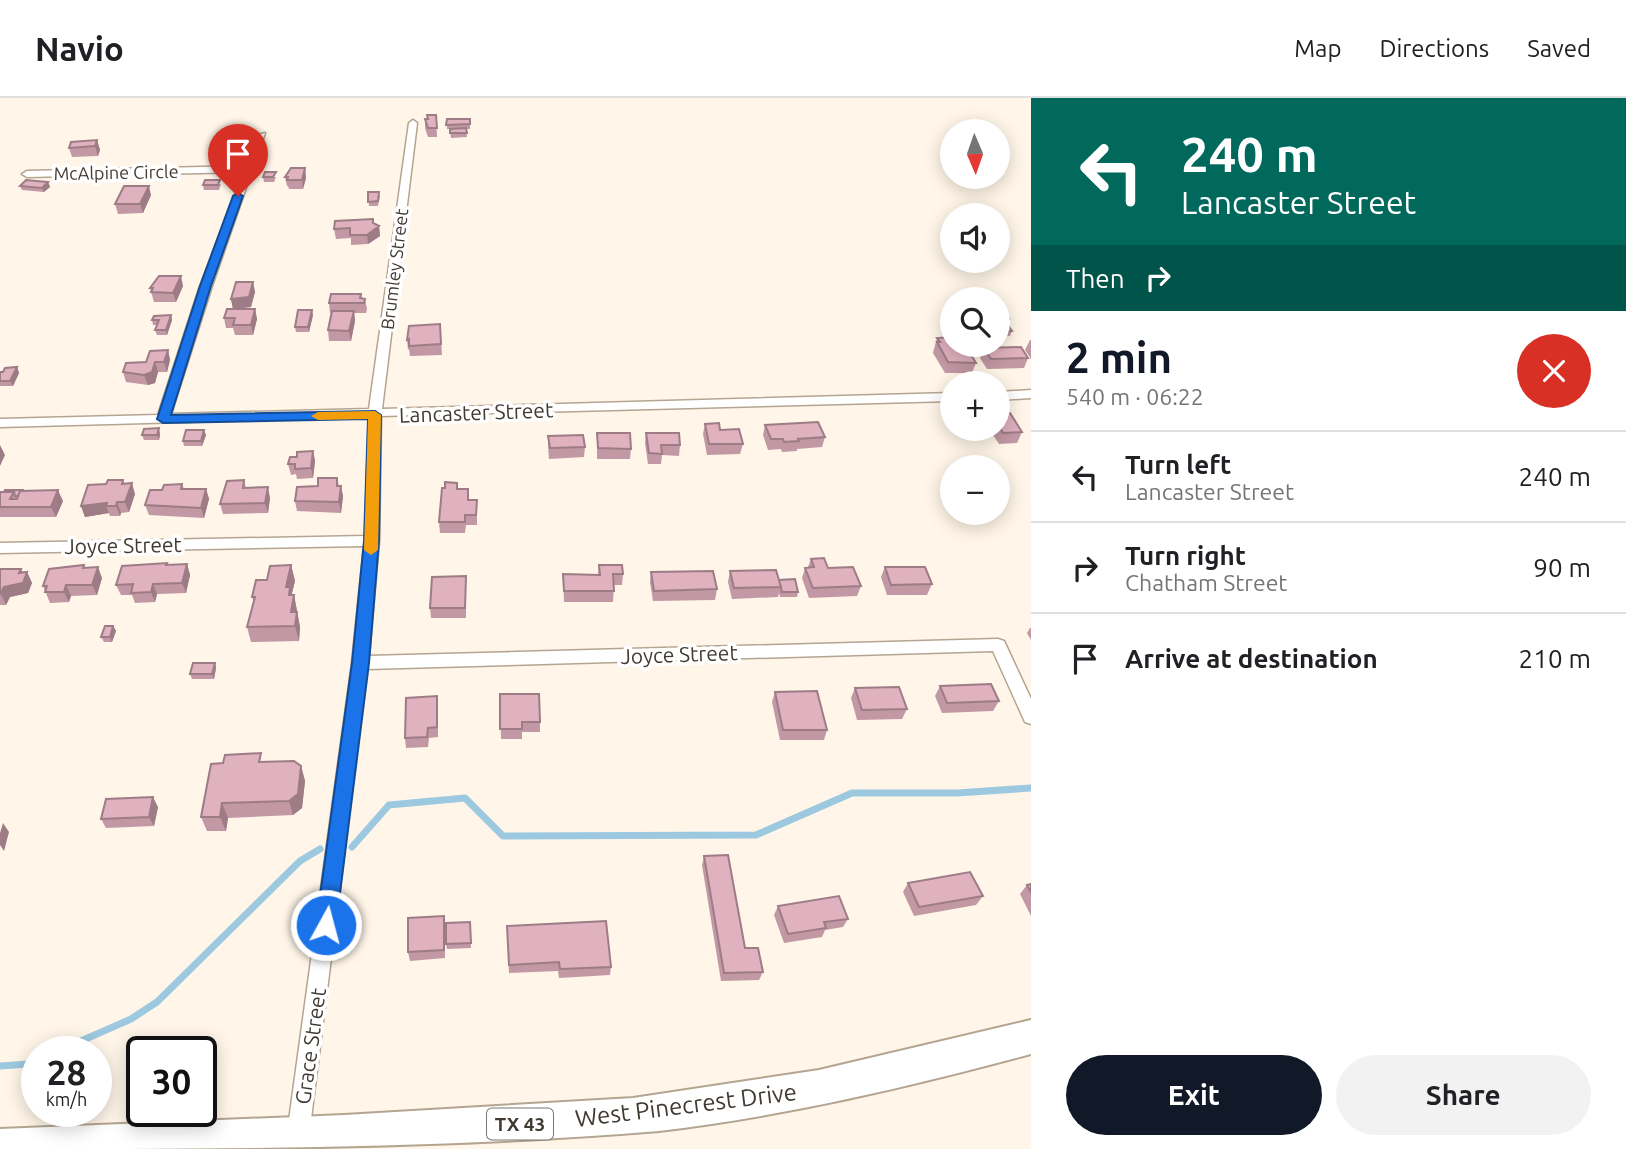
<!DOCTYPE html>
<meta charset="utf-8">
<style>
:root{--surface:#fff;--page:#f2f2f2;--text:#202124;--muted:#757577;--line:#e0e0e0;--accent:#111827}
body{margin:0;font-family:Ubuntu,sans-serif;background:var(--page);color:var(--text);height:100vh;display:flex;flex-direction:column;font-size:26px;white-space:nowrap}
*{box-sizing:border-box;margin:0}
p{font-size:23px;color:var(--muted)}
.icon{flex:none;width:38px;height:38px;fill:none;stroke:currentColor;stroke-width:2;stroke-linecap:round;stroke-linejoin:round}
.map{position:relative;flex:1;overflow:hidden}
.details{display:flex;flex-direction:column;background:var(--surface);width:595px}
.details>*{flex:none}
.top-card{background:#00695c;color:#fff;overflow:hidden}
.needle{width:46px;rotate:178deg}
.tools{position:absolute;left:940px;top:21px;display:grid;gap:14px}
.tools a{display:grid;place-items:center;width:70px;height:70px;border-radius:50%;background:var(--surface);box-shadow:0 4px 18px #0003;font-size:35px}
.speed{position:absolute;left:21px;top:938px;display:flex;gap:14px;font-size:35px;font-weight:700;text-align:center}
.speed>*{display:grid;place-content:center;width:91px;height:91px;border-radius:50%;background:var(--surface);box-shadow:0 4px 18px #0003;line-height:1}
.speed small{font-size:18px;font-weight:400}
.speed .limit{border:4px solid #111;border-radius:10px;background:#fff;color:#111}
.pin{position:absolute;display:grid;place-items:center;width:60px;height:60px;color:#fff;margin:-72px -30px;border-radius:50% 50% 50% 0;rotate:-45deg;box-shadow:0 0 7px #0007}
.pin .icon{rotate:45deg}
.me{position:absolute;width:77px;margin:-38px;rotate:7deg;stroke-linejoin:round;filter:drop-shadow(0 0 5px #0008)}
.turn{display:flex;align-items:center;gap:24px;height:147px;padding:0 35px;font-size:32px}
.turn .icon{width:91px;height:91px;stroke-width:2.5}
.turn b{display:block;font-size:49px;line-height:60px}
.then{display:flex;align-items:center;height:66px;padding:0 35px;background:#0003;gap:14px;font-size:26px}
.round{display:grid;place-items:center;flex:none;width:74px;height:74px;border-radius:37px;background:var(--page)}
.summary{display:flex;align-items:center;justify-content:space-between;height:119px;padding:0 35px}
h1{font-size:42px;font-weight:700;line-height:52px;color:var(--accent)}
.primary-button{display:flex;gap:14px;margin-top:auto;padding:14px 35px}
.primary-button a{flex:1;height:80px;border-radius:42px;background:var(--accent);color:#fff;font-size:28px;font-weight:700;line-height:80px;text-align:center}
.primary-button a+a{background:var(--page);color:var(--text)}
ul{padding:0;list-style:none}
li{display:flex;align-items:center;gap:21px;height:91px;padding:0 35px;border-top:2px solid var(--line)}
li div{flex:1}
li b{display:block;font-size:26px}
li em{font-style:normal}
header{display:flex;align-items:center;gap:42px;box-sizing:border-box;height:98px;padding:0 35px;background:var(--surface);border-bottom:2px solid var(--line)}
header strong{font-size:33px}
nav{display:flex;gap:38px;margin-inline-start:auto;font-size:24px}
main{display:flex;flex:1;min-height:0}
.map>svg:first-child{display:block}
.lines{fill:none;stroke-linecap:round;stroke-linejoin:round}
.stream{stroke:#9cc9df;stroke-width:7}
.minor-casing{stroke:#b4a591;stroke-width:3}
.primary-casing{stroke:#b4a591;stroke-width:4}
.minor{fill:#fff;fill-rule:evenodd}
.primary{fill:#fff;fill-rule:evenodd}
.wall{fill:#c198a4}
.shaded-wall{fill:#9d7c86}
.building{fill:#e0b1bf;stroke:#9d7c86;stroke-width:2}
.route{fill:#1a73e8;stroke:#114b97;stroke-width:2}
.slow{fill:#f59e0b}
.labels{text-anchor:middle;dominant-baseline:central;stroke-width:7;stroke-linejoin:round;paint-order:stroke}
.far-street-label{font-size:18px;fill:#403a32;stroke:#fff}
.shield{fill:#fff;stroke:#797570;stroke-width:2}
.shield-label{font-size:19px;font-weight:bold;fill:#403a32}
.street-label{font-size:21px;fill:#403a32;stroke:#fff}
.near-street-label{font-size:24px;fill:#403a32;stroke:#fff}
</style>
<header>
<strong>Navio</strong>
<nav><a>Map</a><a>Directions</a><a>Saved</a></nav>
</header>
<main>
<div class="map">
<svg width="1031" height="1051" viewBox="0 0 1031 1051">
<rect width="100%" height="100%" fill="#fff5e8"/>
<g class="lines">
<path class="stream" d="M352 749 389 707 465 700 503 738 756 737 852 695H957L1031 690
M56 954 131 921 157 904 300 763 320 751
M0 968 29 966 37 962"/>
<g class="minor-casing">
<path id="minor" d="M413 22 417 25 382 311 952 295V303L381 318 379 443 369 558 998 541 1004 543 1031 601V626L1025 624 993 553 367 571 309 1037 306 1045 298 1048 290 1045 287 1037 352 565 364 448 0 455V445L365 438 369 319 0 329V321L158 317 200 188 244 74 27 79 22 76 27 73 246 68 258 37 265 35 212 188 171 316 369 311 409 25Z
M1031 292V300L998 302V294Z"/>
</g>
<g class="primary-casing">
<path id="primary" d="M1031 922V956C909 989 785 1018 659 1033 441 1051 219 1051 0 1051V1031L344 1017 633 1000 819 972Z"/>
</g>
<use href="#minor" class="minor"/>
<use href="#primary" class="primary"/>
</g>
<path class="wall" d="M436 17 437 39H428L425 30V21H428Z
M447 21H470V31H466L467 39 451 40 450 31H447Z
M97 42 100 52 98 58 72 59 69 50Z
M305 70 306 80 303 91H289L288 88H287L285 79Z
M263 79H276L274 84H264Z
M48 84 50 89 44 94 22 92 20 88Z
M221 86 219 92H204L203 87Z
M368 94 380 98 378 108H369Z
M151 97 143 115 118 116 115 106Z
M373 125 379 128 380 138 368 146 351 147V140L336 141 334 131Z
M253 184 255 194 251 209 234 211H255L257 221 253 237H235L233 230H226L224 220 233 211 231 201Z
M183 188 176 204H154L150 190Z
M361 196 362 201H365L367 211 366 215H354L355 223 351 243H329L328 232 332 215H330L329 205Z
M998 212 1009 221 1007 226 1012 233 1010 238 998 239Z
M171 217 172 222 167 237H157L155 232 157 227H153L152 222Z
M313 217 309 234H296L295 229Z
M440 226 442 257 410 258 409 251 408 252 407 242Z
M937 240 952 247 976 265 972 275H945L933 255Z
M1030 242H1031V261L1025 252Z
M984 250 1028 260 1024 270 987 271 980 260Z
M168 252 170 262 167 274H158L155 285 148 287 126 284 123 274 146 264Z
M17 269 19 275 13 288H0V274Z
M998 316 1022 334 1017 345 999 346 989 331H998Z
M705 326 720 332 743 346 740 356 707 357 703 336Z
M765 327 825 339 822 349 797 351V353L782 354 781 351 768 352 763 337Z
M597 335 631 351 630 361H597Z
M646 335 680 347 679 358 662 357 661 366H648L645 345Z
M160 336 159 342H144L142 337Z
M206 337 202 348H184L183 343Z
M548 338 585 349 584 359 549 361 548 348Z
M313 353 315 363 313 380 297 381 296 376 291 377 288 366 297 359Z
M337 380 339 388 343 398 341 415 297 413 295 403 318 388Z
M123 382 125 386 135 396 129 414 121 415 120 418H110L109 415 85 419 81 408 106 386Z
M244 382 246 390 270 400 268 415 223 416 220 406Z
M457 385V391L469 402H477V427H466L465 435H440L439 424 445 390Z
M182 386 184 391H206L209 401 204 420 149 417 145 407 162 392Z
M24 393 63 403 56 419H0V394Z
M811 461 861 488 857 498 809 500 802 480 805 470 808 469Z
M167 465 168 467 187 466 190 477 186 495 157 496 155 504 135 505 132 497H121L116 487Z
M84 467 85 470 102 480 97 497 71 498 69 504 50 505 43 488Z
M291 467 295 483 292 495V497H294L300 529 299 543 251 544 247 529 254 505 252 499 267 482Z
M599 467 623 476 622 487H614L613 504H564L563 476 598 477Z
M885 469 932 486 927 497H887L881 479Z
M0 471 27 474 32 485 28 495 10 499 6 507H0Z
M730 473 779 482 798 494 797 499H780L779 495 778 499 732 501 728 484Z
M651 474 717 491 715 502 653 503 650 484Z
M466 478V520H431L430 510Z
M113 528 116 533 112 544H104L101 539Z
M1030 530H1031V542L1027 535Z
M215 565 216 570 214 581H192L190 576Z
M940 588 999 603 993 613 942 615 935 598Z
M855 590 907 611 902 621 857 622 851 600Z
M775 594 827 632 824 642H780L772 604Z
M500 596 540 624V634H522V641H501Z
M438 608V639L429 640 428 649 406 650 405 640Z
M264 664 301 668 305 683 302 710 293 717 228 720 226 733H207L201 719Z
M158 709 154 728 106 730 101 721Z
M704 758 745 850 763 874 759 882 721 883 702 767Z
M908 785 983 798 976 807 914 818 903 794Z
M1031 786V818L1020 796 1027 787Z
M778 808 848 821 843 829 825 832 822 839 784 845 774 817Z
M470 824 471 850 447 851 446 846Z
M445 827V860L410 863 408 854Z
M507 828 611 869 610 877 559 880 558 873 509 875Z"/>
<path class="shaded-wall" d="M97 42 100 52 98 58 95 48Z
M305 70 306 80 303 91 302 82Z
M48 84 50 89 44 94 42 90Z
M149 88 151 97 143 115 140 106Z
M379 128 380 138 368 146 367 137Z
M181 178 183 188 176 204 173 195Z
M253 184 255 194 251 209 233 211 231 201Z
M255 211 257 221 253 237 251 227Z
M312 212 313 217 309 234 308 229Z
M354 213 355 223 351 243 349 233Z
M171 217 172 222 167 237 166 232Z
M168 252 170 262 167 274 164 264Z
M155 264 158 274 155 285 148 287 144 277Z
M17 269 19 275 13 288 10 283Z
M159 330 160 336 159 342 157 337Z
M204 332 206 337 202 348 201 343Z
M0 347 5 357 0 368Z
M313 353 315 363 313 380 311 370Z
M132 385 135 396 129 414 125 404Z
M341 388 343 398 341 415 339 404Z
M268 389 270 400 268 415 265 405Z
M206 391 209 401 204 420 201 410Z
M58 392 63 403 56 419 51 409Z
M117 404 121 415 120 418 116 408Z
M107 405 106 408 109 415 85 419 81 408Z
M187 466 190 477 186 495 182 485Z
M291 467 295 483 292 495 293 501 294 497 300 529 299 543 295 528 297 515 294 529 286 489Z
M98 469 102 480 97 497 92 487Z
M21 471 25 480 27 474 32 485 28 495 10 499 6 507 1 496 4 489 19 475Z
M153 486 157 496 155 504 151 494Z
M66 487 71 498 69 504 64 494Z
M113 528 116 533 112 544 110 539Z
M215 565 216 570 214 581 212 576Z
M301 668 305 683 302 710 293 717 289 703Z
M153 699 158 709 154 728 149 719Z
M222 705 228 720 226 733 220 719Z
M3 725 9 734 4 753 0 747V735Z"/>
<path class="building" d="M427 17H436L437 30H428L425 21H428Z
M447 21H470V26L446 27Z
M466 30 467 35H450V31Z
M97 42 95 48 69 50 71 44Z
M291 70H305L302 82H287L288 79H285Z
M265 74H276L273 79H263Z
M26 82 48 84 42 90 20 88Z
M205 82H220L218 87H203Z
M124 88H149L140 106H115Z
M368 94H379L378 103 368 104Z
M373 121V125L379 128 367 137H350V130L334 131 335 123Z
M159 178H181L173 195 151 194 153 190H150Z
M236 184H253L249 199 231 201Z
M331 196H361L360 200 365 201 364 205H329Z
M227 211H255L251 227H233L235 220H224Z
M298 212H312L308 229H295Z
M998 212 1005 213 1009 221H998Z
M332 213H354L349 233 328 232Z
M171 217 166 232H155L159 222H152L154 218Z
M440 226 441 246 409 248V241L407 242 409 228Z
M1007 226 1012 233 998 234V227Z
M951 239 952 247H965L976 265 948 264 937 244H940L937 240Z
M1021 249 1028 260 991 261 984 250Z
M168 252 164 264H155L152 274 144 277 123 274 126 265 146 264 150 253Z
M17 269 10 283H0V274H3L5 270Z
M1010 315 1022 334 1003 335 998 326V316Z
M818 324 825 339 798 341 799 343 784 344 783 341H771L765 327Z
M719 325 720 332 739 331 743 346H709L705 326Z
M159 330 157 337H142L144 331Z
M186 332H204L201 343H183Z
M597 335H630L631 351 598 350Z
M646 335H679L680 347H661L662 356 649 355Z
M583 337 585 349 550 350 548 338Z
M313 353 311 370 295 371V366H288L290 359H297V354Z
M318 380H337V388H341L339 404 295 403 297 389 318 388Z
M108 382H123L122 386 132 385 125 404H117L116 408H106L107 405 81 408 88 387 106 386Z
M244 382 243 390 268 389 265 405 220 406 227 383Z
M445 384 457 385V391H468V402H477L476 417H465V424H439L442 390H445Z
M182 386 181 391H206L201 410 145 407 150 392H162L164 387Z
M5 392H24L20 393 18 398H15L14 394H4Z
M58 392 51 409H0V394H14L10 401H17L20 393Z
M824 460 828 470 853 469 861 488 813 490 805 470 814 469 811 461Z
M167 465 166 467 187 466 182 485 153 486 151 494 131 495 133 486 116 487 122 468Z
M84 467 83 470 98 469 92 487H66L64 494H45L47 488H43L49 471Z
M291 467 286 489H290L289 497H294L291 514H297L295 528 247 529 255 499H252L256 482H267L270 468Z
M599 467H622L623 476H613L614 493H564L563 476 600 477Z
M885 469H925L932 486 891 487Z
M0 471H21L19 475 27 474 23 485 4 489 0 496Z
M776 472 781 489 734 490 730 473Z
M713 473 717 491 654 493 651 474Z
M466 478 465 510H430L432 479Z
M795 481 798 494H782L779 482Z
M105 528H113L110 539H101Z
M193 565H215L212 576H190Z
M991 586 999 603 947 605 940 588Z
M899 589 907 611 862 612 855 590Z
M817 593 827 632H783L775 594Z
M500 596H539L540 624H522V631H500Z
M437 598V629L428 630 427 639 405 640 406 600Z
M261 655 259 664 294 663 301 668 298 696 289 703 222 705 220 719H201L211 666 223 665 225 657Z
M153 699 149 719 101 721 106 701Z
M728 757 745 850H758L763 874 724 875 704 758Z
M970 774 983 798 919 809 908 785Z
M1031 786V795L1027 787Z
M839 798 848 821 824 824 826 830 788 836 778 808Z
M444 818V852L408 854V820Z
M606 823 611 869 560 871 559 864 509 867 507 828Z
M470 824 471 845 446 846V825Z"/>
<path class="route" d="M238 95 243 98 211 188 171 317 375 313 381 317 379 443 369 565 336 827 333 834 326 837 319 834 316 827 352 565 364 443 368 321 163 325 157 321 200 188 233 98Z"/>
<path class="slow" d="M375 313 381 317 378 452 371 457 364 452 368 321 318 322 311 318 318 314Z"/>
<g class="labels">
<g class="far-street-label">
<text transform="translate(116 74) rotate(-1)">McAlpine Circle</text>
<text transform="translate(394 171) rotate(-83)">Brumley Street</text>
</g>
<rect class="shield" x="487" y="1010.5" width="66" height="31" rx="5"/>
<g class="shield-label">
<text x="520" y="1026">TX 43</text>
</g>
<g class="street-label">
<text transform="translate(476 314) rotate(-2)">Lancaster Street</text>
<text transform="translate(123 447) rotate(-1)">Joyce Street</text>
<text transform="translate(679 556) rotate(-2)">Joyce Street</text>
<text transform="translate(310 948) rotate(-82)">Grace Street</text>
</g>
<g class="near-street-label">
<text transform="translate(686 1007) rotate(-7)">West Pinecrest Drive</text>
</g>
</g>
</svg>
<div class="tools">
<a><svg class="needle" viewBox="-14 -14 28 28"><path d="M0-13l5 13h-10z" fill="#e53935"/><path d="M0 13l5-13h-10z" fill="#757577"/></svg></a>
<a><svg class="icon" aria-label="sound" viewBox="0 0 24 24"><path d="M4 9h4l5-4v14l-5-4H4zM17 9q2 3 0 6"/></svg></a>
<a><svg class="icon" aria-label="search" viewBox="0 0 24 24"><circle cx="10" cy="10" r="6"/><path d="M15 15l6 6"/></svg></a>
<a>+</a>
<a>−</a>
</div>
<div class="speed"><div>28<small>km/h</small></div><div class="limit">30</div></div>
<div class="pin" style="left:238px;top:98px;background:#d93025"><svg class="icon" aria-label="arrive" viewBox="0 0 24 24"><path d="M6 21V4h12l-3 4 3 4H6"/></svg></div>
<svg class="me" style="left:326px;top:827px" viewBox="-20 -20 40 40"><circle r="17" fill="#1a73e8" stroke="#fff" stroke-width="3"/><path d="M0-11L8 9 0 5-8 9z" fill="#fff"/></svg>
</div>
<section class="details">
<div class="top-card">
<div class="turn"><svg class="icon" aria-label="left" viewBox="0 0 24 24"><path d="M17 20v-9H6M10 6l-5 5 5 5"/></svg><div><b>240 m</b>Lancaster Street</div></div>
<div class="then">Then<svg class="icon" aria-label="right" viewBox="0 0 24 24"><path d="M7 20v-9h11M14 6l5 5-5 5"/></svg></div>
</div>
<div class="summary"><div><h1>2 min</h1><p>540 m · 06:22</p></div><a class="round" style="background:#d93025;color:#fff"><svg class="icon" aria-label="close" viewBox="0 0 24 24"><path d="M6 6l12 12M18 6L6 18"/></svg></a></div>
<ul>
<li><svg class="icon" aria-label="left" viewBox="0 0 24 24"><path d="M17 20v-9H6M10 6l-5 5 5 5"/></svg><div><b>Turn left</b><p>Lancaster Street</p></div><em>240 m</em></li>
<li><svg class="icon" aria-label="right" viewBox="0 0 24 24"><path d="M7 20v-9h11M14 6l5 5-5 5"/></svg><div><b>Turn right</b><p>Chatham Street</p></div><em>90 m</em></li>
<li><svg class="icon" aria-label="arrive" viewBox="0 0 24 24"><path d="M6 21V4h12l-3 4 3 4H6"/></svg><div><b>Arrive at destination</b></div><em>210 m</em></li>
</ul>
<div class="primary-button"><a>Exit</a><a>Share</a></div>
</section>
</main>
